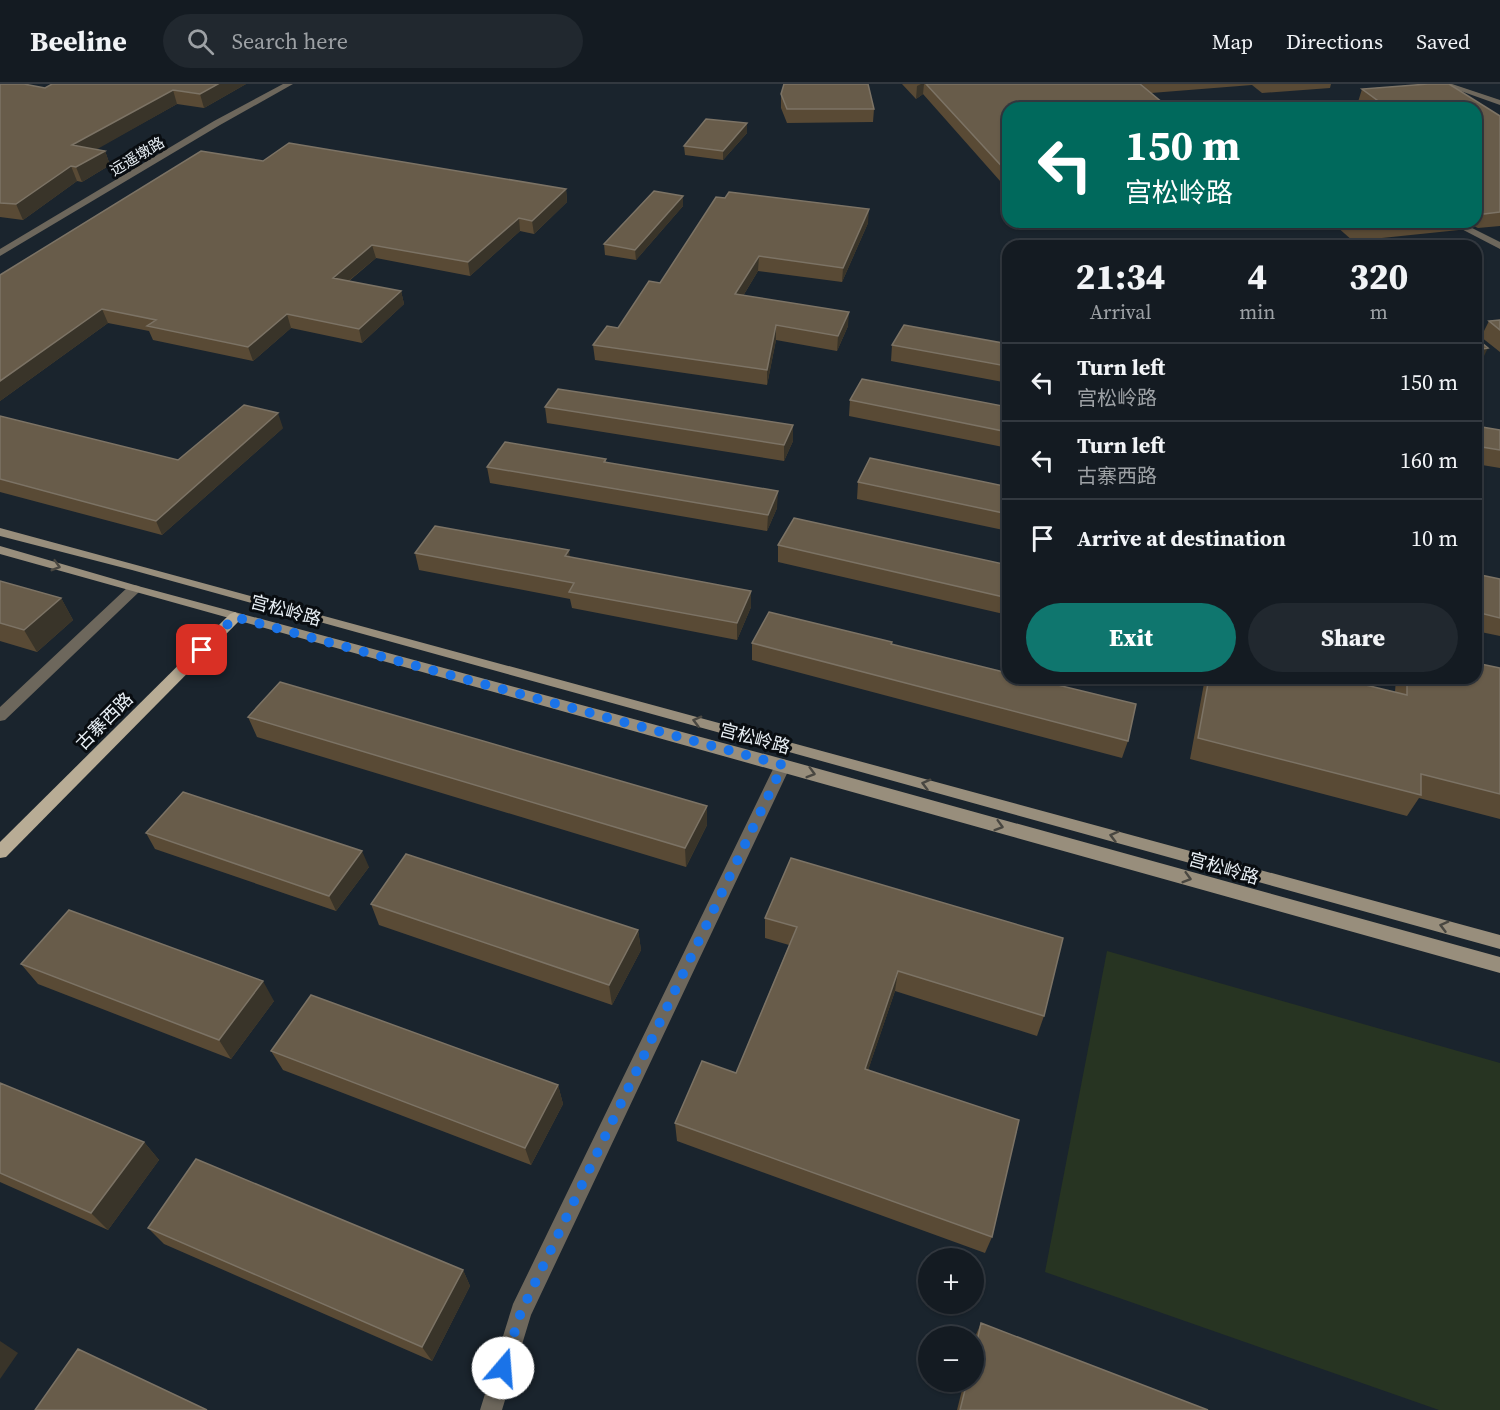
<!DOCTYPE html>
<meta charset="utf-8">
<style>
:root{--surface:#141b22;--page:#21282f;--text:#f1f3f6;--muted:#9da1a5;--line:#333940;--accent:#0f766e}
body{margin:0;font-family:"Source Serif 4","Noto Sans SC",serif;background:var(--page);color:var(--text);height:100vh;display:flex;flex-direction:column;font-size:22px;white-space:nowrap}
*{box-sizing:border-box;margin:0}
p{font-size:20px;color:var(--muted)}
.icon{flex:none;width:33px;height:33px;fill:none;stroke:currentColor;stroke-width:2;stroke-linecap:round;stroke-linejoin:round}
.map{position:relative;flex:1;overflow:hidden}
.side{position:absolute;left:1002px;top:156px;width:480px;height:444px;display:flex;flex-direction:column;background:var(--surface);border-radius:18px;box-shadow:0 2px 4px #0004,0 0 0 2px var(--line)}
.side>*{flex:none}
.hud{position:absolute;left:1002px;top:18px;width:480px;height:126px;border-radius:18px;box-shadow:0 2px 4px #0004,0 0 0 2px var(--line);background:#00695c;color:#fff;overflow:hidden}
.buttons{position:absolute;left:918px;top:1164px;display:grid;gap:12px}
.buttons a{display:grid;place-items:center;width:66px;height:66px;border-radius:50%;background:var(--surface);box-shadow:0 2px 4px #0004,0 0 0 2px var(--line);font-size:30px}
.pin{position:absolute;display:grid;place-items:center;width:51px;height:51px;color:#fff;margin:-26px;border-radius:12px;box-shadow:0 3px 9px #0006}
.me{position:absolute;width:66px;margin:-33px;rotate:18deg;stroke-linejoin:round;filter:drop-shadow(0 0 4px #0008)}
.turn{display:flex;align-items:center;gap:21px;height:126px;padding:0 24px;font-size:27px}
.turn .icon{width:78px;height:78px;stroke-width:2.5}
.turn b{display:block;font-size:42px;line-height:51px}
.eta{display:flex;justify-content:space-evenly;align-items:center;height:102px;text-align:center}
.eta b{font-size:36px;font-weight:800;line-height:42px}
.action{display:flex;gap:12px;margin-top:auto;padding:12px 24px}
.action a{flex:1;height:69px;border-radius:36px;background:var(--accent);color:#fff;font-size:24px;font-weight:800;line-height:69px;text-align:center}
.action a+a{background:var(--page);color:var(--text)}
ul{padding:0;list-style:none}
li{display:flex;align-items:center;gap:18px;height:78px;padding:0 24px;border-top:2px solid var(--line)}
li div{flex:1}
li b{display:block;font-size:22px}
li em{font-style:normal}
header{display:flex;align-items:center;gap:36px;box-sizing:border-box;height:84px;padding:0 30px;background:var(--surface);border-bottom:2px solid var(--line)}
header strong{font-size:28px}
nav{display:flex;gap:33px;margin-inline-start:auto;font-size:21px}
.search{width:420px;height:54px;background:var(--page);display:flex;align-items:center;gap:15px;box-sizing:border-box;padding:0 21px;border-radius:33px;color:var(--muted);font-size:22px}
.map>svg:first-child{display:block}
.green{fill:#273422}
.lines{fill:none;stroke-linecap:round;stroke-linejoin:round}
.minor{fill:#6d675c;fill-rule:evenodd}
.tertiary{fill:#6d675c;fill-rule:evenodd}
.secondary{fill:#988e7c;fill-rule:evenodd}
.primary{fill:#b8ac95;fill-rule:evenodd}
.wall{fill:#594a35}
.shaded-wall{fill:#393429}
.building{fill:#685c4a;stroke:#7c7365;stroke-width:1.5}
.oneway{stroke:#494741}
.route{stroke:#1a73e8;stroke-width:10;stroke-dasharray:0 18}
.labels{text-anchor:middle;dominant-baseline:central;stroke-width:6;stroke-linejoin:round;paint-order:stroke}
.far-street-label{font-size:15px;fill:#e9f0f6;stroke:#090d11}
.street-label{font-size:18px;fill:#e9f0f6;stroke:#090d11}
</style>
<header>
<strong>Beeline</strong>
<div class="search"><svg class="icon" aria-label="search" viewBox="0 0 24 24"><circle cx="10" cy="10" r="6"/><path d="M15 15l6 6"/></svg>Search here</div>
<nav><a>Map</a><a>Directions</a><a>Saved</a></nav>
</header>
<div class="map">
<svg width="1500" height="1326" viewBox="0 0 1500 1326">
<rect width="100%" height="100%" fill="#1a242d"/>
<path class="green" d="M1107 867 1500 979V1326H1439L1045 1188Z"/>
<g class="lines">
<path class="minor" d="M1448 138H1460L1500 158V165Z
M134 501 139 502 141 505 139 508 5 636 0 637V623L129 502Z
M783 675 788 677 791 681 531 1231 502 1326H480L513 1220 775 681 778 677Z"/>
<path class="tertiary" d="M283 0H293L220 41 0 172V165L214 37Z
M1441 0H1452L1500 16V21Z"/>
<path class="secondary" d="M0 444 1500 851V865L132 486 0 452Z
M0 462 138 502 783 675 1500 873V889L0 470Z"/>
<path class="primary" d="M235 528 242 533 240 536 6 773 0 774V758L230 530Z"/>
</g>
<path class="wall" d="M0 0 45 4 246 0 204 24 177 20 96 65 105 67 110 81 82 98 77 97 23 136 0 133Z
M902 0H1331L1330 4 1262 9 1252 1 1151 9 1008 24V106L923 10 916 15Z
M1428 0H1449L1500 32V142L1478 144 1465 138H1476V24H1365L1358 18 1362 5Z
M781 10 874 25 873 38 787 39 781 24Z
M747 39V49L723 76 685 71 684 62Z
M263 77 566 105 567 118 534 150 520 147 470 192 376 174 349 197 401 207 404 220 362 259 291 244 253 277 153 256 149 247 108 239 0 317V191Z
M683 112V122L636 176 605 171 604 160Z
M1314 138H1462L1459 146 1353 157 1336 142 1321 144Z
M868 139 842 198 758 187 743 212 848 242 837 267 776 256 767 301 595 276 593 261 618 244 660 199Z
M1500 236V268L1481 253 1489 237Z
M1008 260V288L1003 298 891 277 892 261Z
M850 316 1008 323V364L849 332Z
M545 323 793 341V357L784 377 547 339Z
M0 332 178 376 283 344 162 451 0 408Z
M1476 342 1500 346V384L1476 380Z
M606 375V379L777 424 767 447 490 399 487 383Z
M858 398 1004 402 1003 408 1008 409V447L857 415Z
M778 461 1008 481V531L778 478Z
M415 469 570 473 751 523 737 556 572 524 570 515 419 486Z
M1476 490 1500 495V552L1476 547Z
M0 497 61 514 73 536 37 568 0 557Z
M892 558V560L1128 657 1122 674 752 576V559Z
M1500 584V735L1419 714 1407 732 1190 675 1205 594H1337L1395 608 1396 594H1476Z
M248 633 707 741 686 783 257 653Z
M146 749 369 783 336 827 155 765Z
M791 774 1044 932 1037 952 895 907 868 986 992 1153 985 1169 677 1057 675 1039 736 989 789 861 765 854V834Z
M371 820 638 846 641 866 612 921 379 841Z
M21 880 274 917 231 975 38 900Z
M271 967 558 1001 563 1020 531 1081 283 986Z
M0 999 144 1058 159 1076 108 1146 0 1098Z
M148 1144 463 1186 470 1202 432 1277 164 1160Z
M981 1239 1208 1326H957L964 1298H974V1259L975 1253Z"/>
<path class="shaded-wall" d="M218 0H246L204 24 200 10Z
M921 0H924L923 10 916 15 917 2Z
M173 6 177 20 78 76 72 61Z
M747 39V49L723 76V67Z
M105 67 110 81 82 98 76 83Z
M71 82 77 97 23 136 16 120Z
M566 105 567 118 534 150 532 137Z
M683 112V122L636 176 635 166Z
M869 125 868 139 842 198 843 184Z
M519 134 520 147 470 192 468 178Z
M1323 138H1337L1336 142 1321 144Z
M372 161 376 174 336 207 333 194Z
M759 172 758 187 735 225V210Z
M401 207 404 220 362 259 359 245Z
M102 225 108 239 0 317V297Z
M849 228 848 242 837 267 838 252Z
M287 230 291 244 253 277 248 263Z
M776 241V256L767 301V286Z
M1488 264 1480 280H1476V266Z
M1008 278V288L1003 298 1006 282Z
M278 329 283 344 162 451 156 437Z
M793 341V357L784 377V361Z
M778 407 777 424 767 447 768 431Z
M569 466 571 482 565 472Z
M751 507V523L737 556V539Z
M61 514 73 536 37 568 24 546Z
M707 722V741L686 783 685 764Z
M362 767 369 783 336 827 329 812Z
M638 846 641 866 612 921 609 901Z
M898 887 895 907 862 1004 865 985Z
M263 897 274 917 231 975 219 956Z
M558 1001 563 1020 531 1081 525 1064Z
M144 1058 159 1076 108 1146 91 1129Z
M463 1186 470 1202 432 1277 422 1263Z
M0 1257 18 1269 0 1295Z"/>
<path class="building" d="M0 0H24L45 4 52 0H218L200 10 173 6 72 61 105 67 76 83 71 82 16 120 0 119Z
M784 0H868L874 25H787L781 10Z
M926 0H1140L1169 24H1008V89Z
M1428 0H1449L1500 32V128L1484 130 1476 126V24H1388L1362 5Z
M706 35 747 39 723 67 684 62Z
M289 59 566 105 532 137 519 134 468 178 372 161 333 194 401 207 359 245 287 230 248 263 147 242 156 236 102 225 0 297V191L201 67 263 77Z
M654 107 683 112 635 166 604 160Z
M729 108 869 125 843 184 759 172 735 210 849 228 838 252 776 241 767 286 593 261 607 242 618 244 649 197 660 199 716 113 725 114Z
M1353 138H1401L1358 142Z
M1500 236V246L1489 237Z
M904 241 1008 260V278L1006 282 892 261Z
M1476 254 1488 264 1476 266Z
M862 295 1008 323V348L850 316Z
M558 305 793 341 784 361 545 323Z
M244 321 278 329 156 437 0 395V332L178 376Z
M1476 342 1500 346V366L1476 362Z
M505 358 606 375 604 378 778 407 768 431 487 383Z
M870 374 1004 402 1002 408 1008 409V430L858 398Z
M794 434 1008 481V514L778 461Z
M435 442 569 466 565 472 751 507 737 539 569 508 574 499 415 469Z
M1476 490 1500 495V534L1476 528Z
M0 497 61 514 24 546 0 539Z
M769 528 892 558 891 560 1008 589V594H1029L1136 620 1128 657 752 559Z
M1476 579 1500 584V710L1421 690V711L1198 654 1209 594H1337L1407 611V594H1476Z
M280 598 707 722 685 764 248 633Z
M183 708 362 767 329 812 146 749Z
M406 770 638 846 609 901 371 820Z
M791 774 1063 854 1044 932 898 887 865 985 1019 1036 992 1153 675 1039 702 977 736 989 797 843 765 834Z
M69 826 263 897 219 956 21 880Z
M311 911 558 1001 525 1064 271 967Z
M0 999 144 1058 91 1129 0 1089Z
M196 1075 463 1186 422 1263 148 1144Z
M981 1239 1208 1326H960L967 1298H974V1271Z
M78 1265 207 1326H35Z"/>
<defs><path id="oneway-chevron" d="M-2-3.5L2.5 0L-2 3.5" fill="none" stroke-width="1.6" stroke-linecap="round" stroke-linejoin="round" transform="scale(1.5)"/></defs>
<g class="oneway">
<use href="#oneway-chevron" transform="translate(56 482) rotate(16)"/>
<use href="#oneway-chevron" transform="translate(697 637) rotate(-165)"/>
<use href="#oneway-chevron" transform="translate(811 689) rotate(16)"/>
<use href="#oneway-chevron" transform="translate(926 700) rotate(-165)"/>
<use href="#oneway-chevron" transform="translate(999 742) rotate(16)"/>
<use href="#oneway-chevron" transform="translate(1114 752) rotate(-165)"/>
<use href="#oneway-chevron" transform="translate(1187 794) rotate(16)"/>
<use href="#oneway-chevron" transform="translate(1444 842) rotate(-165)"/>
</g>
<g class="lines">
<path class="route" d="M202 566 235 533 783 681 521 1228 503 1284"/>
</g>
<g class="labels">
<g class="far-street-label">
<text transform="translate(137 72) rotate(-31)">远遥墩路</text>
</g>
<g class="street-label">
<text transform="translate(286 526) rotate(15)">宫松岭路</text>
<text transform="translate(104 637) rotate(-45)">古寨西路</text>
<text transform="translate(755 654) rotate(15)">宫松岭路</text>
<text transform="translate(1224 784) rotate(16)">宫松岭路</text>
</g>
</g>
</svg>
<div class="buttons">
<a>+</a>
<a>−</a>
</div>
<div class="pin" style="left:202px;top:566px;background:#d93025"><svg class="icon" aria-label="arrive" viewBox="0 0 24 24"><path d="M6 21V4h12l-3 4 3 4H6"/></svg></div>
<svg class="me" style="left:503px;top:1284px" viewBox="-20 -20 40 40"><circle r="19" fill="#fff"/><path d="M0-13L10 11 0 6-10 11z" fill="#1a73e8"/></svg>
<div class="hud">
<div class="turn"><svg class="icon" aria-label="left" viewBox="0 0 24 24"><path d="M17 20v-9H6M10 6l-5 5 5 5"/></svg><div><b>150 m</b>宫松岭路</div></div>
</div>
<section class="side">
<div class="eta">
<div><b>21:34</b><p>Arrival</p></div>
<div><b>4</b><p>min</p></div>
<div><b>320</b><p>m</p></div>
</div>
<ul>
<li><svg class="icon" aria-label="left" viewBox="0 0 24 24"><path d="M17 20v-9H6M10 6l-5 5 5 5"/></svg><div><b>Turn left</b><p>宫松岭路</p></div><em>150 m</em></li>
<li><svg class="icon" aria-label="left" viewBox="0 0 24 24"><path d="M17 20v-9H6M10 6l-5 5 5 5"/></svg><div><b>Turn left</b><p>古寨西路</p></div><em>160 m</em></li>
<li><svg class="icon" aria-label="arrive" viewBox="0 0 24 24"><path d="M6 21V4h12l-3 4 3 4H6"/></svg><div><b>Arrive at destination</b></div><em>10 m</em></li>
</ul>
<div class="action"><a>Exit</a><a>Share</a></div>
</section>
</div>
